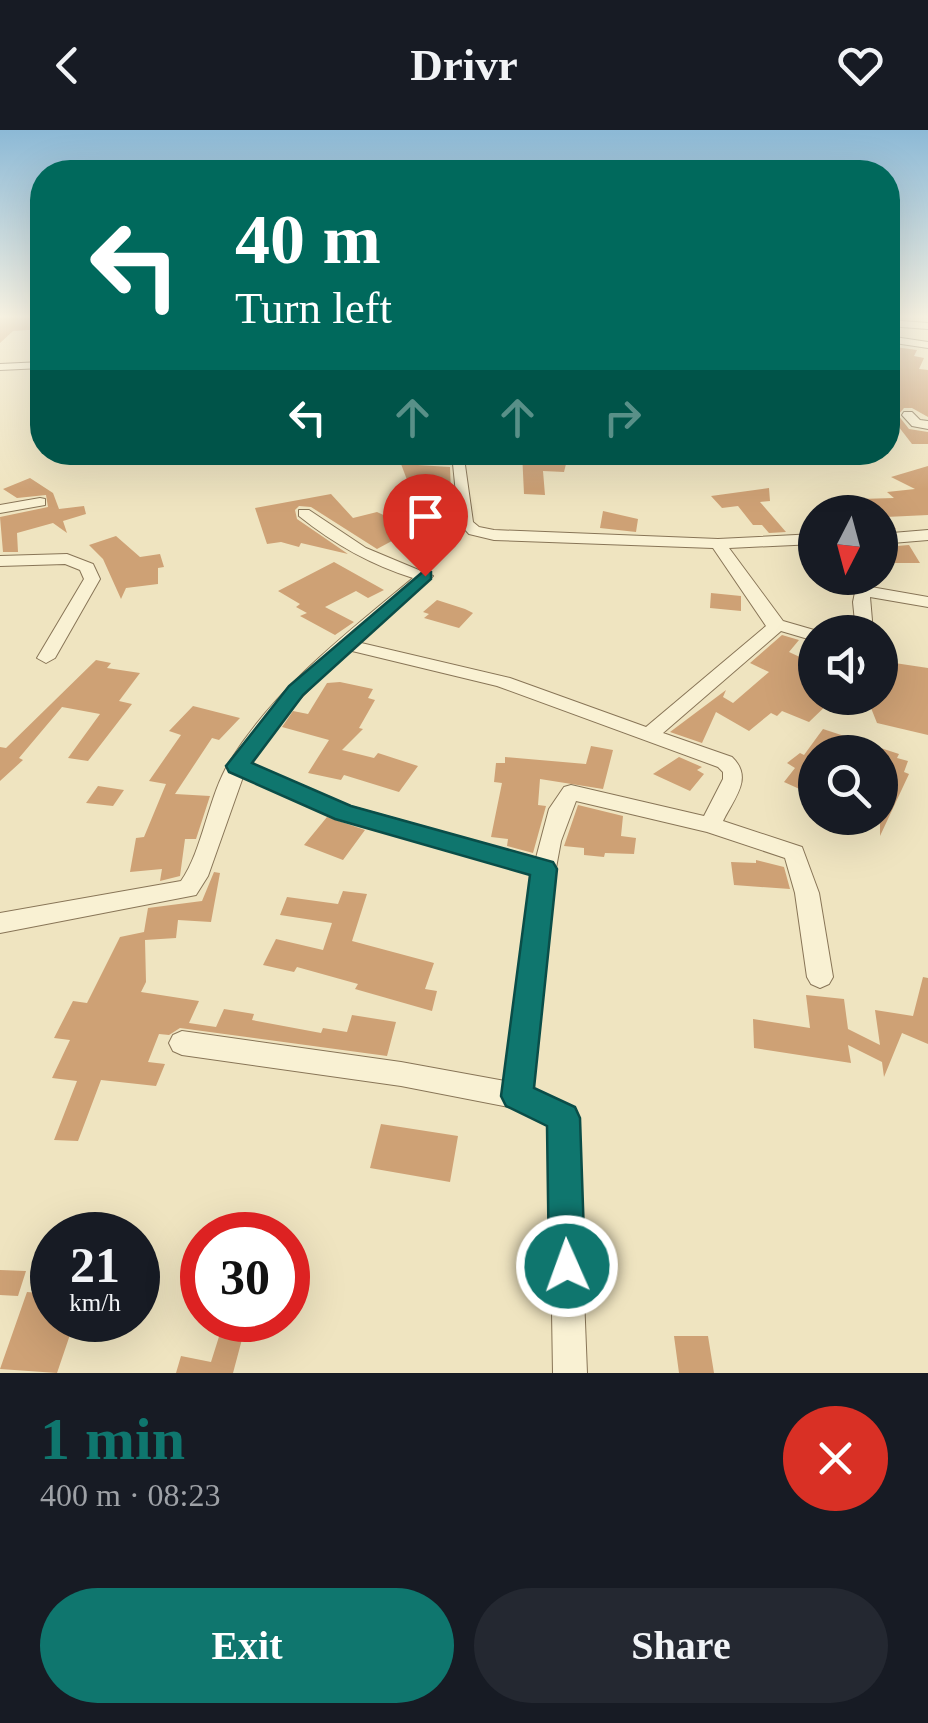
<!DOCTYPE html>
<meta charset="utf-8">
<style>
:root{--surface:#171b24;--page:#242831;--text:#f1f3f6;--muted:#9ea1a6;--accent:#0f766e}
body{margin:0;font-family:"Times New Roman",serif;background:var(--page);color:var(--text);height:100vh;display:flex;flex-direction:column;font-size:38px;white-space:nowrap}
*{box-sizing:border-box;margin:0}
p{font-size:32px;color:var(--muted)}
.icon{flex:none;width:55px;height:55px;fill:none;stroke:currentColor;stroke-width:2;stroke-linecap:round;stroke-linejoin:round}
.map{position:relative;height:1243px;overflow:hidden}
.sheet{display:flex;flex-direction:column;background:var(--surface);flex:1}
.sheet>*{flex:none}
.guide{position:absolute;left:30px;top:30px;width:870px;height:305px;border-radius:40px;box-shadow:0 10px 40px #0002;background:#00695c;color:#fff;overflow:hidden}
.needle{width:65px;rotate:186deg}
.tools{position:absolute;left:798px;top:365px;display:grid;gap:20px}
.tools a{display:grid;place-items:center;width:100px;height:100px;border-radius:50%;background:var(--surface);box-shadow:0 10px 40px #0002;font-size:50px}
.speed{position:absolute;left:30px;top:1082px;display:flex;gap:20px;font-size:50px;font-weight:700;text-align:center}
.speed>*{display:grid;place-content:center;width:130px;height:130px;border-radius:50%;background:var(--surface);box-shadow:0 10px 40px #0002;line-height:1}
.speed small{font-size:25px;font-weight:400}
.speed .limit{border:15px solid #d22;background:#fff;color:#111}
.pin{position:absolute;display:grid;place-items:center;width:85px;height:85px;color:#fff;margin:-102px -42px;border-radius:50% 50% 50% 0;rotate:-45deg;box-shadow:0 0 10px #0007}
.pin .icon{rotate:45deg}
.me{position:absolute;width:110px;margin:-55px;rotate:358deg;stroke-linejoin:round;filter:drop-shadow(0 0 8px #0008)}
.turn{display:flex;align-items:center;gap:35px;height:210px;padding:0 40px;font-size:45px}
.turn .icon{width:130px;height:130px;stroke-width:2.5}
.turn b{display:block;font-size:70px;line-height:85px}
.lanes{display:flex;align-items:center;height:95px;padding:0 40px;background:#0003;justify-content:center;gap:50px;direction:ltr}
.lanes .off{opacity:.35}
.round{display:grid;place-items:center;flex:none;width:105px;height:105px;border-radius:52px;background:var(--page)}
.headline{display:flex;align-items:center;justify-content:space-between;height:170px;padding:0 40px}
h1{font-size:60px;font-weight:700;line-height:75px;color:var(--accent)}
.primary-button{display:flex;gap:20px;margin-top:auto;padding:20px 40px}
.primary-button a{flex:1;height:115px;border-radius:60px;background:var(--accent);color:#fff;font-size:40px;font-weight:700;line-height:115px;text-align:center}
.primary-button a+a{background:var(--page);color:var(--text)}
header{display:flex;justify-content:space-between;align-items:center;height:130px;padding:0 40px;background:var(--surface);font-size:45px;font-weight:700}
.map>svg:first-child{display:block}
.building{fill:#cea175}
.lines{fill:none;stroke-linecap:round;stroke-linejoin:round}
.street-casing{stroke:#887557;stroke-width:2}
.street{fill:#f9f1d3;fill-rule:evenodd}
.route{fill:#0f766e;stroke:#0a4d48;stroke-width:2.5}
</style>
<header><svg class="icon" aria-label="back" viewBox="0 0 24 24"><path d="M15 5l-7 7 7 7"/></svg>Drivr<svg class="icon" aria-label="heart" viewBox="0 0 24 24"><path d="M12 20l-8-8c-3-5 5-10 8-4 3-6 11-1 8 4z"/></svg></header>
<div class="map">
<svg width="928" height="1243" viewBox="0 0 928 1243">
<rect width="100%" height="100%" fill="#efe4c0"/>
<path class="building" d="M0 185H42V199L13 201 0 213Z
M888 216 917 220 914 226 924 228 919 239 928 240V287L912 278H904L898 285 909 299 928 302V314H912L888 283Z
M522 322H569L564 342 543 341 545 365 524 364Z
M401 334 450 337 451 363H445L446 371 425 375 424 362 412 363Z
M928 336V385L886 387 896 399 881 400 880 382H870L860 369 894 368 887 362 915 359 891 347Z
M30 348 53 363 59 379 84 376 86 384 63 391 67 403 53 393 17 403 18 422H3L0 387 48 377 46 365 17 368 3 359Z
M769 358 770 371 760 372 786 402 769 403 762 395H753L738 376 722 378 711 366Z
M331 364 353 388 377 382 390 388 403 405 377 419 311 377 299 376 295 380 297 389 348 424 301 413 299 417 281 412 267 414 255 378Z
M603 381 638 389 636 402 600 398Z
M116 406 140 427 160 424 164 437 158 438V454L126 458 121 469 103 429 89 415Z
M909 415 920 433H893L884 417Z
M334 432 384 460 368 468 356 461 325 477 354 492 335 505 300 486 307 483 296 477 300 474 278 461Z
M711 463 741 466V481L710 478Z
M437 470 465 479 473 483 459 498 424 488 429 484 423 482Z
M782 505 799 510 789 522 815 534V568H834L809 592 782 581 777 586 771 583 749 601 716 582 702 613 670 602 726 560 723 567 733 573 769 542 750 533Z
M96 530 111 533 107 538 140 543 119 571 132 574 88 631 68 628 100 584 62 577 19 628 23 630 0 651V617L6 618Z
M888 532 928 538V605L877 593 867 568H880V554L892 556Z
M340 552 373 559 368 568 375 570 359 598 363 599 342 620 374 628 378 623 418 636 399 662 344 645 341 650 308 643 329 610 282 597 293 581 308 584 327 553Z
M193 576 240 588 219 610 212 608 175 664 210 666 196 709H185L180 746 160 751 162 739 130 742 136 708 144 707 166 654 149 651 181 605 169 601Z
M823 599 899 624 897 628 908 631 904 642 909 644 880 706V622H815V666L784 652 795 638 787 633 800 623 804 625Z
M591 616 613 620 603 659 540 649 538 675 546 676 533 723 507 716 508 709 491 707 502 653 494 652 496 633H505V627L586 634Z
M679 627 702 637 697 640 704 644 690 661 653 644Z
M98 656 124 660 113 676 86 673Z
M578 675 623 686 621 706 636 708 634 724 605 723 604 727 584 725V718L564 716Z
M327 687 365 700 343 730 304 715Z
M756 730 784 737 790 759 734 755 731 732 756 733Z
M214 742 220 743 211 792 178 790 176 808 145 810 146 852 141 862 199 871 189 893 216 897 224 879 254 884 252 890 321 903 323 898 347 902 352 885 396 892 387 926 180 898 169 905 159 904 148 932 165 934 156 956 101 950 78 1011 54 1010 77 951 52 948 70 910 54 908 73 871 87 873 120 807 144 802 148 778 202 771Z
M343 761 367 764 352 811 434 833 425 859 437 861 432 881 355 859 358 854 297 837 294 842 263 835 276 809 323 820 332 793 280 785 287 767 338 774Z
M923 847 928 848V914L902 903 884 947 882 932 848 915 851 933 754 918 753 889 810 898 806 865 844 869 848 899 880 915 875 880 913 886Z
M381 994 458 1006 450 1052 370 1038Z
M0 1140 26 1141 18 1166 0 1165Z
M27 1162 52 1164V1190H75L57 1243 0 1239Z
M223 1194 245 1198 233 1243H176L181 1226 211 1232Z
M674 1206H708L714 1243H679Z"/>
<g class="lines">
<g class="street-casing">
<path id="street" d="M888 190 928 193V199L888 196Z
M888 206 928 212V218L888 212Z
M42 232V238L0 240V234Z
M904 282H912L920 290 928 291V299L912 296 902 285Z
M349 322H407L464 328 473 392 479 397 494 400 718 409 815 404V414L729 418 783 491 821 502H815V511L781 501 663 603 732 627C754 648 734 668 723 691L802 717 819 763 833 847 829 854 820 858 811 854 807 847 795 763 785 728 707 702 576 671 561 711 553 754 531 959 573 979 577 988 587 1243H553L549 996 514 978 401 956 182 925 173 921 169 913 173 905 182 901 401 932 505 951 532 744 335 687 243 647 208 746 196 765 0 803V783L181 751C203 720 208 666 230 631 276 557 347 503 413 448 371 435 334 414 299 386V380H309L366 418 433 446 357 512 510 548 646 597 766 496 713 418 494 410 469 404 459 393 453 334 355 326ZM348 520 497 556 718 637 723 642V649L704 686 571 655 564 657 549 679 536 728 350 676 250 634 282 587Z
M40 368 45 369V375L0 383V375Z
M928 400V410L880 414V404Z
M67 424 93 434 100 449 55 528 46 533 37 528 84 449 80 440 65 434 0 436V426Z
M858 448H870L871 457 928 467V477L870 467 873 502H856L853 472Z"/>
</g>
<use href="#street" class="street"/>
</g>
<linearGradient id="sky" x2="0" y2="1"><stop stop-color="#8cb9d6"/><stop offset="0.52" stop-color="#f8f3e3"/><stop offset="1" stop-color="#f8f3e3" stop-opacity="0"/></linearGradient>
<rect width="928" height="359" fill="url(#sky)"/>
<path class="route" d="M425 440 431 442V449L303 565 252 633 351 676 553 732 557 739 534 958 575 977 580 988 585 1136 579 1149 567 1154 554 1149 549 1136 547 996 506 976 501 966 530 745 335 689 229 642 226 636 289 556Z"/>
</svg>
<div class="tools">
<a><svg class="needle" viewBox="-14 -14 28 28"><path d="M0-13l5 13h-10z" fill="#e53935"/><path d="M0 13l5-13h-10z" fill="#9ea1a6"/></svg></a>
<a><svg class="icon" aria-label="sound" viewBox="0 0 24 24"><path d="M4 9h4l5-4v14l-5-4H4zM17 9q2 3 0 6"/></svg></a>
<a><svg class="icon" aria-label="search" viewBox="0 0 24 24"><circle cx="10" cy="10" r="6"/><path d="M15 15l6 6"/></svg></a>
</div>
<div class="speed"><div>21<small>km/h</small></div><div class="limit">30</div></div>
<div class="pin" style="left:425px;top:446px;background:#d93025"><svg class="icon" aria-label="arrive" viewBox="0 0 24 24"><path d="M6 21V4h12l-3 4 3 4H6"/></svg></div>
<svg class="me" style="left:567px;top:1136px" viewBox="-20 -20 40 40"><circle r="17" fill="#0f766e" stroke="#fff" stroke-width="3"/><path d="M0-11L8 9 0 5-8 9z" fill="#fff"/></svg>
<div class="guide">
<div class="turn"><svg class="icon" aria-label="left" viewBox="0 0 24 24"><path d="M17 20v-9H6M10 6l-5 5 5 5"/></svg><div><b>40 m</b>Turn left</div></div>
<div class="lanes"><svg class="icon" aria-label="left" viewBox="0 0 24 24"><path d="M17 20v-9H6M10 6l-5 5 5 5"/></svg><svg class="icon off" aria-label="ahead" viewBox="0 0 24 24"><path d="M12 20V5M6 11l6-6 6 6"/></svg><svg class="icon off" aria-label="ahead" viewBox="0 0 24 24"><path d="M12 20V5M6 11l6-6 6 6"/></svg><svg class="icon off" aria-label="right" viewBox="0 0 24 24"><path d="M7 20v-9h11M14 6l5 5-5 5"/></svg></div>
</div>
</div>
<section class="sheet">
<div class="headline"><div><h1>1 min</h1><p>400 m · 08:23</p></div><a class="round" style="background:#d93025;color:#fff"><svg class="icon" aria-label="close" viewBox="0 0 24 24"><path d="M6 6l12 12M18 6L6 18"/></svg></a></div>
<div class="primary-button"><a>Exit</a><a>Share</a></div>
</section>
